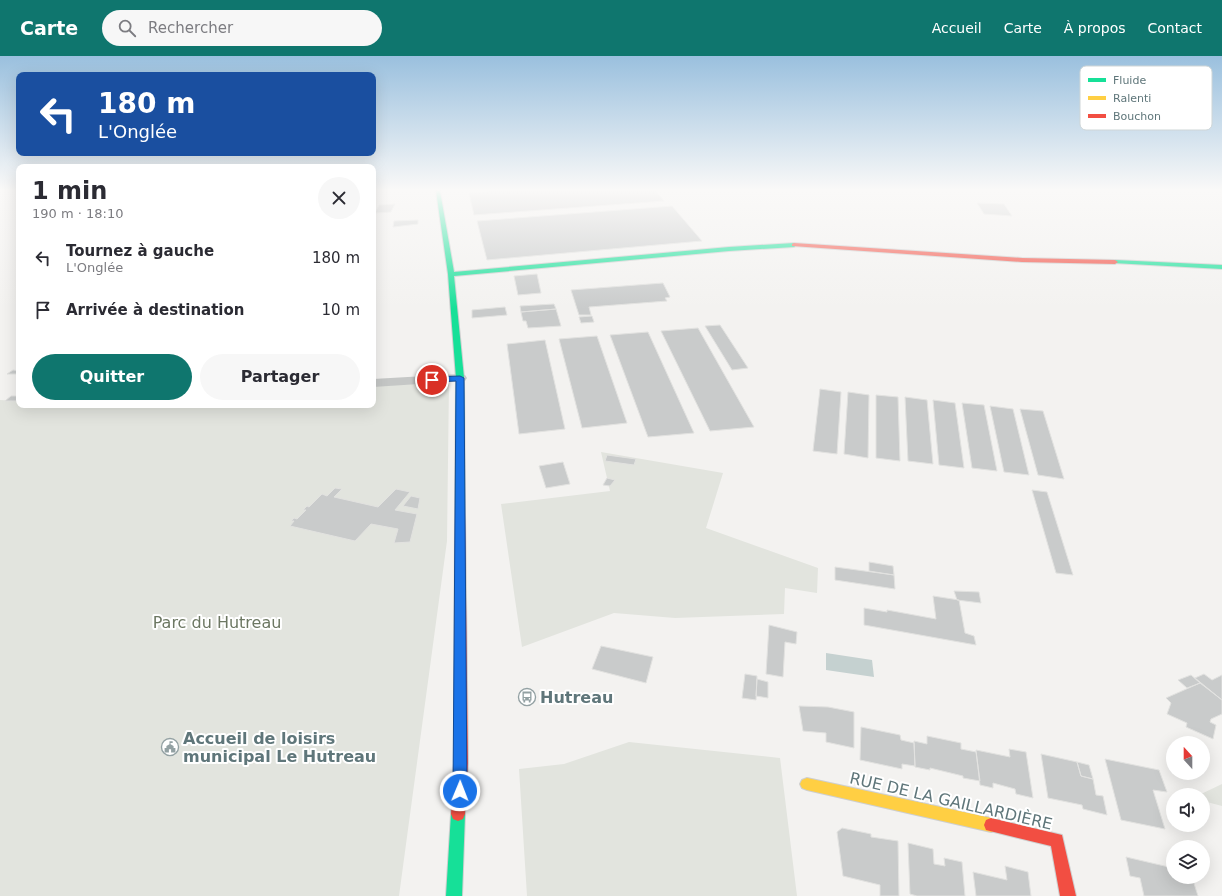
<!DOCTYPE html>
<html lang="fr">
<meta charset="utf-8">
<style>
:root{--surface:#fff;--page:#f7f7f7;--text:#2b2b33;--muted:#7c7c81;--accent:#0f766e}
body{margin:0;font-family:"DejaVu Sans",sans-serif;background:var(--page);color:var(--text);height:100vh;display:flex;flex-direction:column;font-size:15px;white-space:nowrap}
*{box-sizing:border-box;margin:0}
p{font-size:13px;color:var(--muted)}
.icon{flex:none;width:22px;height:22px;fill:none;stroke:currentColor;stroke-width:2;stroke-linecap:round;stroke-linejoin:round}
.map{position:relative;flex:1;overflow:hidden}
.sheet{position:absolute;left:16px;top:108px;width:360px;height:244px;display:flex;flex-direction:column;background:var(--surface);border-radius:8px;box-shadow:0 4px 16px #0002}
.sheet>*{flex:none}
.guide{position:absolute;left:16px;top:16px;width:360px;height:84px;border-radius:8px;box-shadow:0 4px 16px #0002;background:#1a4fa0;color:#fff;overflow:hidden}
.needle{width:26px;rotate:339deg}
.tools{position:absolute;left:1166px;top:680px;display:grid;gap:8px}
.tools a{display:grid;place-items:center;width:44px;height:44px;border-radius:50%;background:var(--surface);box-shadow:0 4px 16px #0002;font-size:20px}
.pin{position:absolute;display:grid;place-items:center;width:34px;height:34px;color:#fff;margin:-17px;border:2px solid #fff;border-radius:50%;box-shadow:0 1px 4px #0007}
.me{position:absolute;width:44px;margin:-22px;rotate:1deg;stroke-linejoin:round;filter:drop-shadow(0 0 3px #0008)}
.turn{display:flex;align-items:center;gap:14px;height:84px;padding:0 16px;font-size:18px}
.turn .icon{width:52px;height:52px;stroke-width:2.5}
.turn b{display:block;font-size:28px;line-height:34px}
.round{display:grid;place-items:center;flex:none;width:42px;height:42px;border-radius:21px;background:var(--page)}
.overview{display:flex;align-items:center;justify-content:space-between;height:68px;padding:0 16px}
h1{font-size:24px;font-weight:800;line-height:30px}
.primary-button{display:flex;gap:8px;margin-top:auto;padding:8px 16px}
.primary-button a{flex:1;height:46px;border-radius:24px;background:var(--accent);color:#fff;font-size:16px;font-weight:800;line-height:46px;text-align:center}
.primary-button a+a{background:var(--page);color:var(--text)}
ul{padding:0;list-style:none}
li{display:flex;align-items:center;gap:12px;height:52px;padding:0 16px}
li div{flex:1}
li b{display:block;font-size:15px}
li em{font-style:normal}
header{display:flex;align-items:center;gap:24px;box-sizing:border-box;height:56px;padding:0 20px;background:var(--accent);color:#fff}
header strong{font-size:19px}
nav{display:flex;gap:22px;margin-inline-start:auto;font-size:14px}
.search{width:280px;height:36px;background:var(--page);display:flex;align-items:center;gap:10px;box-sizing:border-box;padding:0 14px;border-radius:22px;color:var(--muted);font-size:15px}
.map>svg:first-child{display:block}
.green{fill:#e2e4de}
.water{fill:#c5d1d0}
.building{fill:#c9cbcb;stroke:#e2e2e0}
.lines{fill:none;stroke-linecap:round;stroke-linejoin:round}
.fast-casing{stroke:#cecfcf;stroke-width:2}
.slow-casing{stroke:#cecfcf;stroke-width:2}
.jam-casing{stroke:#cecfcf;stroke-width:2}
.street{fill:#c5c7c6;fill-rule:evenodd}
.fast{fill:#16e098;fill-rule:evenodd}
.slow{fill:#ffcf43;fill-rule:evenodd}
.jam{fill:#f24e42;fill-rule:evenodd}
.route{fill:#1a73e8;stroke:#114b97}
.labels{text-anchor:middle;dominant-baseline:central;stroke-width:4;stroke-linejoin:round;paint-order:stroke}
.near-park-label{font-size:16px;fill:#6c7762;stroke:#fff}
.near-poi-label{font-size:16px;font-weight:bold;fill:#5f767a;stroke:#fff;text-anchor:start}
.near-street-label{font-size:16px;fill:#5f767a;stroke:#fff}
.key{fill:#fff;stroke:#cfd6d7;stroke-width:1}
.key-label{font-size:11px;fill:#5f767a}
</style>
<header>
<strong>Carte</strong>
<div class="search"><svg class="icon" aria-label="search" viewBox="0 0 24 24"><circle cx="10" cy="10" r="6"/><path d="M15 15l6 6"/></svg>Rechercher</div>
<nav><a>Accueil</a><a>Carte</a><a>À propos</a><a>Contact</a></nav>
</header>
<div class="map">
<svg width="1222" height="840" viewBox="0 0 1222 840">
<rect width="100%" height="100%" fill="#f3f2f0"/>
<path class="green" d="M449 326 447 485 399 840H0V344L19 345V349H373V330Z
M601 396 723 417 706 472 818 512 817 537 785 532 784 558 675 562 614 557 522 591 501 448 610 435Z
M629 686 780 702 797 840H527L519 713 564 708Z
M1222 728V750L1203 745V739H1199Z"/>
<path class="water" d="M826 597 872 604 874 621 826 614Z"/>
<path class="building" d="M488 135H656L664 145 474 159 469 137Z
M977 147 1004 148 1012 160 984 158Z
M395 148 391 156 375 157 379 149Z
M672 150 702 185 487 204 477 165Z
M418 164V168L393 171 394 165Z
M537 218 541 237 518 239 514 220Z
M663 227 670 241 665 242 667 245 589 251 591 259H579L571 234Z
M554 248 556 253 521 256 520 250Z
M505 251 507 259 472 262V254Z
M556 253 561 270 528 272 526 265H523L521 256Z
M592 260 594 266 581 267 579 261Z
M720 269 748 312 732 314 705 270Z
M698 272 754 371 710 375 661 275Z
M648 276 694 377 648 381 610 279Z
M597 280 627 367 582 372 559 283Z
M545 284 565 373 519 378 507 288Z
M13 314 19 315V318H7Z
M820 333 841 336 837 398 813 395Z
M848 336 869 339 868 402 844 398Z
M876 339 898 341 900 405 876 402Z
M11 340H19V345H5Z
M905 341 927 344 933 408 908 405Z
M933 344 955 347 964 412 939 409Z
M962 347 984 349 997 415 972 412Z
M990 350 1013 353 1029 419 1004 416Z
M1020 353 1043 355 1064 423 1038 419Z
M607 399 636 403 634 409 605 405Z
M563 406 570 428 546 432 539 410Z
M607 422 615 424 610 430 603 429Z
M335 432 342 433 334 441 378 451 396 433 410 436 395 454 417 458 410 486 394 487 398 473 371 468 355 485 290 470 294 465H291L294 462 297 463 306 454H303L307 450 309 451 322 438 327 440Z
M1032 434 1047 436 1073 519 1056 517Z
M411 440 420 442 418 453 403 450Z
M869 506 893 510 894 519 869 515Z
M835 511 894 519 895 533 835 524Z
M954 535 979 536 981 547 957 544Z
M933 540 959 544 965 577 974 580 976 589 864 569V552L887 556V554L936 563Z
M769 569 797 576 796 588 785 586 783 621 766 618Z
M601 590 653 601 646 627 592 613Z
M745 618 757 620 756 644 742 642Z
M1204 618 1212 624 1222 619V644L1195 622Z
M1191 619 1200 627 1187 632 1178 624Z
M757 623 768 626V642L756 640Z
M1200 627 1222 644V658L1211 663 1210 666 1216 669 1213 683 1186 671 1187 667 1167 658 1171 647 1166 642Z
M799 650 828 651 854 656V692L826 686V677L803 675Z
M861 671 900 679 901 684 914 687 915 710 902 708V713L860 704Z
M927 680 961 687V693L976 696 980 725 963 722V720L930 712V714L915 711 914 685 927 688Z
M1009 693 1026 696 1033 742 1016 738 1015 733 993 727V732L980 729 976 694 1010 701Z
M1041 698 1077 706 1081 720 1093 723 1096 739 1103 740 1107 759 1083 753 1082 749 1048 742Z
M1105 703 1159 714 1167 736 1153 734 1165 773 1121 764Z
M1077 706 1089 709 1093 723 1081 720Z
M842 772 871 778V781L898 785 899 840H880V829L843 820 837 776Z
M908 787 933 793 934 808 945 810 944 802 962 806 965 840H917L910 838Z
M1126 801 1173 812V821H1192L1198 840H1144L1140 822 1130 820Z
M1005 810 1028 816 1031 840H976L973 816 1007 824Z"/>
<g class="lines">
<g class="fast-casing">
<path id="fast" d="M436 135H440L454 216 729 191 794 187 797 189 794 191 729 195 454 220 464 322 465 458 460 461 455 458 456 322 448 218Z
M1115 204 1222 209V213L1113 207 1112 206Z
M458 751 463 753 465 758 462 840H446L451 758 453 753Z"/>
</g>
<g class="slow-casing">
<path id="slow" d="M807 722 991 762 996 764 998 769 996 774 991 776 807 734 802 732 800 728 802 724Z"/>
</g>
<g class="jam-casing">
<path id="jam" d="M794 187 1022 202 1115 204 1118 206 1115 208 1022 206 792 190V188Z
M460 455 465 458 468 707 465 758 463 763 458 765 453 763 451 758 454 707 455 458Z
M991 762 1062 779 1076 840H1060L1051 790 986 774 984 769 986 764Z"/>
</g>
<path class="street" d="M460 318 465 319 467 322 465 325 373 331V323Z"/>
<use href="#fast" class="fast"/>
<use href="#slow" class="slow"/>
<use href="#jam" class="jam"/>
</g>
<linearGradient id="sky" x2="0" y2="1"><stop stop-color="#9ac0de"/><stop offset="0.53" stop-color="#faf9f8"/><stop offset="1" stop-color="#faf9f8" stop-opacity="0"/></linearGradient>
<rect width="1222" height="253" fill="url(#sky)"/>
<path class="route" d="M460 320 464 322 467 735 465 740 460 741 455 740 453 735 456 325 432 326 428 324 432 321Z"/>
<defs>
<g id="bus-ring" transform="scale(0.9)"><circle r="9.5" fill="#fff" stroke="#93a1a3" stroke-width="1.5"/><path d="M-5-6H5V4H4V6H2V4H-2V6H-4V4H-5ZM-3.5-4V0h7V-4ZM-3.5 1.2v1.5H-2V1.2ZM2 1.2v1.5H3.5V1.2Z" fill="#93a1a3"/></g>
<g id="civic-ring" transform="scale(0.9)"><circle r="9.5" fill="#fff" stroke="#93a1a3" stroke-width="1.5"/><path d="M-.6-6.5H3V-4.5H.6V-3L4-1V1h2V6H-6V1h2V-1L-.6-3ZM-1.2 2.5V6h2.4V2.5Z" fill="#93a1a3"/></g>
</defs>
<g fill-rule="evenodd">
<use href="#bus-ring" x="527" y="641"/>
<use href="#civic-ring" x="170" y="691"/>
</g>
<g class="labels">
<g class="near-park-label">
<text x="217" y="566">Parc du Hutreau</text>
</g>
<g class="near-poi-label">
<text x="540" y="641">Hutreau</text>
<text x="183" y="682">Accueil de loisirs<tspan x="183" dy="18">municipal Le Hutreau</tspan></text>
</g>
<g class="near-street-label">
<text transform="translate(951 745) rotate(13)">RUE DE LA GAILLARDIÈRE</text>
</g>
</g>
<rect x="1080" y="10" width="132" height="64" rx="6" class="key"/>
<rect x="1088" y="22" width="18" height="4" fill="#16e098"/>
<rect x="1088" y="40" width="18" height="4" fill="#ffcf43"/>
<rect x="1088" y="58" width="18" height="4" fill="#f24e42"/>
<g class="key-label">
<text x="1113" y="28">Fluide</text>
<text x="1113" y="46">Ralenti</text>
<text x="1113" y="64">Bouchon</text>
</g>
</svg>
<div class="tools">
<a><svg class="needle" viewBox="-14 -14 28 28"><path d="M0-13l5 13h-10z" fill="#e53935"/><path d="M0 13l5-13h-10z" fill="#7c7c81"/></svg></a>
<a><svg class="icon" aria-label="sound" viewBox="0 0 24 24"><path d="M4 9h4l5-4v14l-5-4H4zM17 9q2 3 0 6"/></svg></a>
<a><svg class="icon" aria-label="layers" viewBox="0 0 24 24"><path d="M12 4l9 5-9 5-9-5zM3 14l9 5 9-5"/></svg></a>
</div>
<div class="pin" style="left:432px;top:324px;background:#d93025"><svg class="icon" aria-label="arrive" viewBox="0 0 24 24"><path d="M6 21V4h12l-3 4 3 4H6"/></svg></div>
<svg class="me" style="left:460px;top:735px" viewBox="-20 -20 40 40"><circle r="17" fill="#1a73e8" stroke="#fff" stroke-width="3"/><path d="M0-11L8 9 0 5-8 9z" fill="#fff"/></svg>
<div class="guide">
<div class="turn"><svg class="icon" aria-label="left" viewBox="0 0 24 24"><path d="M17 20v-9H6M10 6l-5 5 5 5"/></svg><div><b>180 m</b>L'Onglée</div></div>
</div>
<section class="sheet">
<div class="overview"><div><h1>1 min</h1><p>190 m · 18:10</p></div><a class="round"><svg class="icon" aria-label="close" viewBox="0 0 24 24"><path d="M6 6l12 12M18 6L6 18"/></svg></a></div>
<ul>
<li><svg class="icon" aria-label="left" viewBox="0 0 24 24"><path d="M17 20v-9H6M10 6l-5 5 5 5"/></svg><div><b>Tournez à gauche</b><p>L'Onglée</p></div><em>180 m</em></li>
<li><svg class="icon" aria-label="arrive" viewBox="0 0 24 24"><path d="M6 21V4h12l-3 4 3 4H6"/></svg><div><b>Arrivée à destination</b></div><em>10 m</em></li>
</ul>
<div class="primary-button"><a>Quitter</a><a>Partager</a></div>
</section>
</div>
